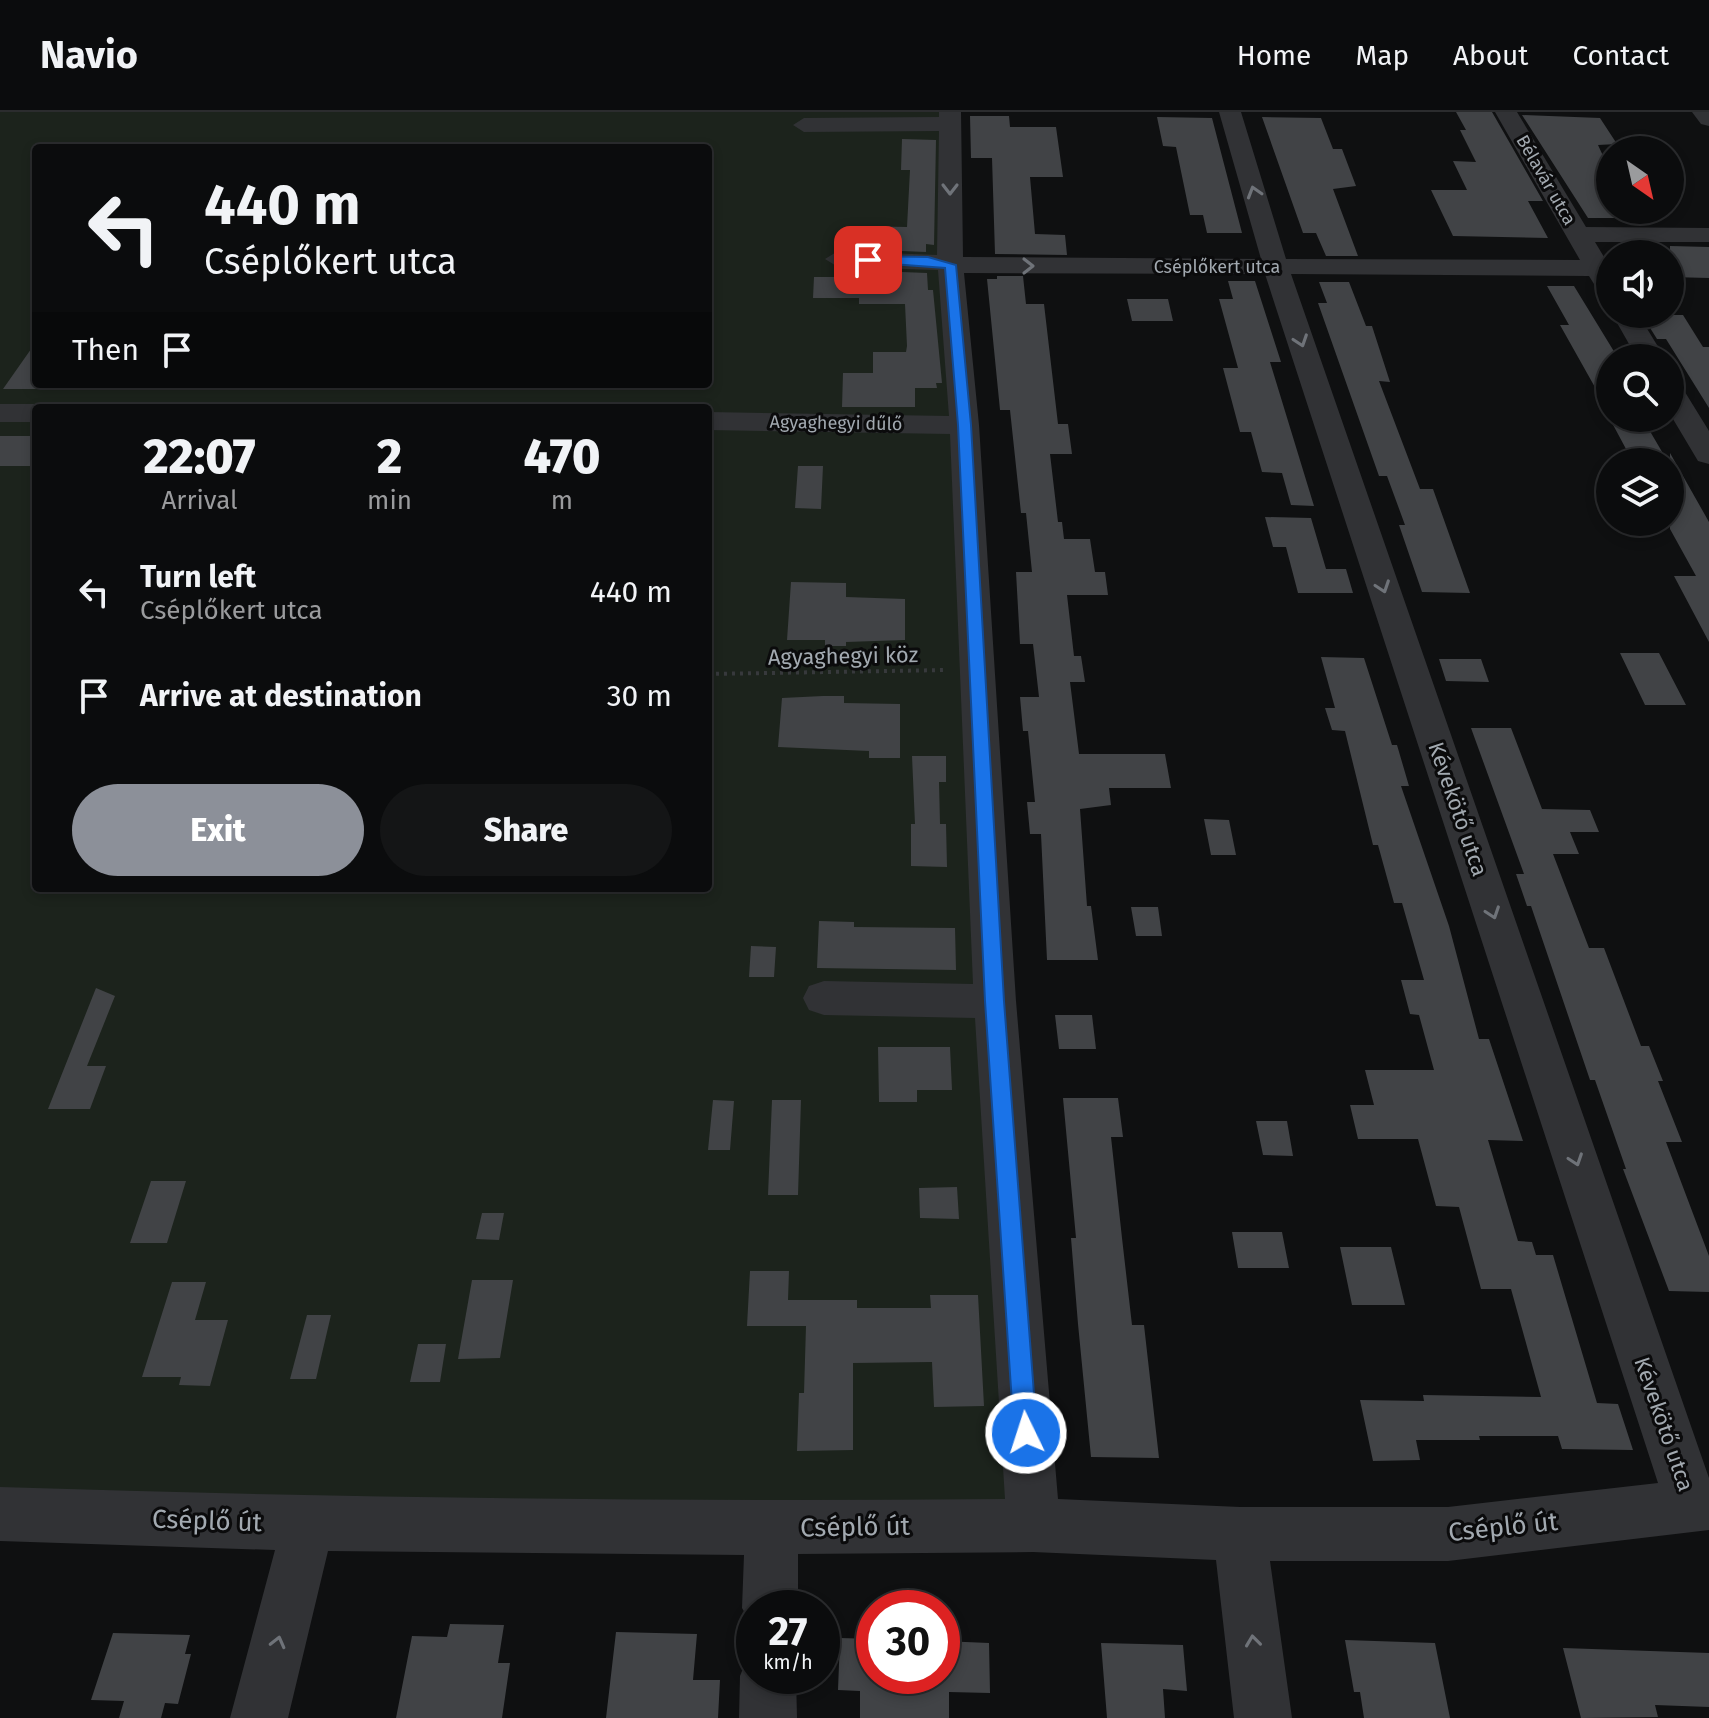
<!DOCTYPE html>
<meta charset="utf-8">
<style>
:root{--surface:#0b0c0d;--page:#141516;--text:#f1f3f6;--muted:#9a9b9d;--line:#2b2c2e;--accent:#8c9099}
body{margin:0;font-family:"Fira Sans",sans-serif;background:var(--page);color:var(--text);height:100vh;display:flex;flex-direction:column;font-size:30px;white-space:nowrap}
*{box-sizing:border-box;margin:0}
p{font-size:26px;color:var(--muted)}
.icon{flex:none;width:44px;height:44px;fill:none;stroke:currentColor;stroke-width:2;stroke-linecap:round;stroke-linejoin:round}
.map{position:relative;flex:1;overflow:hidden}
.details{position:absolute;left:32px;top:292px;width:680px;height:488px;display:flex;flex-direction:column;background:var(--surface);border-radius:8px;box-shadow:0 4px 12px #0003,0 0 0 2px var(--line)}
.details>*{flex:none}
.top-card{position:absolute;left:32px;top:32px;width:680px;height:244px;border-radius:8px;box-shadow:0 4px 12px #0003,0 0 0 2px var(--line);background:#0b0c0d;color:var(--text);overflow:hidden}
.needle{width:52px;rotate:146deg}
.fabs{position:absolute;left:1596px;top:24px;display:grid;gap:16px}
.fabs a{display:grid;place-items:center;width:88px;height:88px;border-radius:50%;background:var(--surface);box-shadow:0 4px 12px #0003,0 0 0 2px var(--line);font-size:40px}
.speed{position:absolute;left:736px;top:1478px;display:flex;gap:16px;font-size:40px;font-weight:700;text-align:center}
.speed>*{display:grid;place-content:center;width:104px;height:104px;border-radius:50%;background:var(--surface);box-shadow:0 4px 12px #0003,0 0 0 2px var(--line);line-height:1}
.speed small{font-size:20px;font-weight:400}
.speed .limit{border:12px solid #d22;background:#fff;color:#111}
.pin{position:absolute;display:grid;place-items:center;width:68px;height:68px;color:#fff;margin:-34px;border-radius:16px;box-shadow:0 4px 12px #0006}
.me{position:absolute;width:88px;margin:-44px;rotate:356deg;stroke-linejoin:round;filter:drop-shadow(0 0 6px #0008)}
.turn{display:flex;align-items:center;gap:28px;height:168px;padding:0 40px;font-size:36px}
.turn .icon{width:104px;height:104px;stroke-width:2.5}
.turn b{display:block;font-size:56px;line-height:68px}
.then{display:flex;align-items:center;height:76px;padding:0 40px;background:#0003;gap:16px;font-size:30px}
.eta{display:flex;justify-content:space-evenly;align-items:center;height:136px;text-align:center}
.eta b{font-size:48px;font-weight:800;line-height:56px}
.cta{display:flex;gap:16px;margin-top:auto;padding:16px 40px}
.cta a{flex:1;height:92px;border-radius:48px;background:var(--accent);color:#fff;font-size:32px;font-weight:800;line-height:92px;text-align:center}
.cta a+a{background:var(--page);color:var(--text)}
ul{padding:0;list-style:none}
li{display:flex;align-items:center;gap:24px;height:104px;padding:0 40px}
li div{flex:1}
li b{display:block;font-size:30px}
li em{font-style:normal}
header{display:flex;align-items:center;gap:48px;box-sizing:border-box;height:112px;padding:0 40px;background:var(--surface);border-bottom:2px solid var(--line)}
header strong{font-size:38px}
nav{display:flex;gap:44px;margin-inline-start:auto;font-size:28px}
.map>svg:first-child{display:block}
.green{fill:#1c231c;fill-rule:evenodd}
.building{fill:#414346}
.lines{fill:none;stroke-linecap:round;stroke-linejoin:round}
.path{stroke:#37393c;stroke-width:4;stroke-dasharray:3 5;stroke-linecap:butt}
.minor{fill:#313235;fill-rule:evenodd}
.oneway{stroke:#6f7379}
.route{fill:#1a73e8;stroke:#114b97;stroke-width:2}
.labels{text-anchor:middle;dominant-baseline:central;stroke-width:6;stroke-linejoin:round;paint-order:stroke}
.far-street-label{font-size:18px;fill:#a2a9b0;stroke:#0b0b0c}
.street-label{font-size:22px;fill:#a2a9b0;stroke:#0b0b0c}
.near-street-label{font-size:26px;fill:#a2a9b0;stroke:#0b0b0c}
</style>
<header>
<strong>Navio</strong>
<nav><a>Home</a><a>Map</a><a>About</a><a>Contact</a></nav>
</header>
<div class="map">
<svg width="1709" height="1606" viewBox="0 0 1709 1606">
<rect width="100%" height="100%" fill="#0f1011"/>
<path class="green" d="M0 0H950L1033 1413 0 1402ZM36 36H708V272H36ZM36 296H708V776H36Z"/>
<path class="building" d="M1456 0H1492L1543 89H1528L1548 126 1453 124 1431 78H1467L1453 49 1476 50 1460 18H1466Z
M1522 3 1600 6 1617 32 1598 33 1610 59V98L1619 106H1588Z
M970 4H1009L1010 15H1056L1063 65H1030L1035 122 1065 123 1067 143 995 142 992 46H971Z
M1157 5 1212 6 1242 121H1207L1203 103H1190L1176 35 1163 34Z
M1262 5 1321 6 1333 37H1342L1356 74 1333 77 1358 144H1326L1316 121H1303Z
M902 27 936 28 934 133 926 132V140L853 137 855 114 907 115 910 58H901Z
M1618 133H1660L1666 142H1623Z
M1670 134 1709 135V166L1670 165Z
M851 158 927 161 928 178H933L942 271H936L937 276H915V295H842L843 261H873V240H906L907 234 905 192H859V186H813L814 165H851Z
M997 164H1023L1026 192H1044L1058 312H1068L1072 342H1050L1058 410H1062L1064 427H1090L1095 460H1105L1108 483H1067L1074 544H1081L1085 570H1070L1079 642H1165L1171 676H1109L1111 693 1080 697 1087 794H1091L1098 848H1047L1041 722H1030L1027 690H1035L1028 619H1023L1020 585H1039L1033 532H1020L1016 460H1032L1026 401H1021L1010 298H1000L987 167H997Z
M1228 169H1255L1281 250H1270L1314 394 1291 393 1282 361 1262 360 1251 320H1240L1223 256H1238L1219 187H1233Z
M1319 170H1349L1366 214H1372L1390 270 1379 269 1420 377H1433L1470 481 1422 480 1399 413H1405L1387 364H1379L1318 191H1327Z
M1547 174H1574L1618 246H1610V302L1560 213H1569Z
M1127 187H1168L1173 209H1132Z
M1642 203H1683L1703 235H1709V296L1666 227H1657Z
M36 230V277H3Z
M1611 309H1644L1668 350H1633Z
M0 324H36V354H0Z
M1670 341 1709 410V530L1674 464H1696L1670 417Z
M798 354H823L821 397 795 396Z
M1265 405 1311 406 1326 457H1346L1353 481H1298L1286 435H1273Z
M791 470 846 471V485L905 487V528L846 530V534H825V528H787Z
M1620 541H1659L1686 593H1645Z
M1321 545 1364 546 1392 633H1397L1409 674H1401L1449 814 1479 927H1489L1523 1029 1488 1028 1518 1129 1532 1130 1536 1143H1553L1597 1291 1618 1292 1633 1338 1562 1337 1558 1324H1479L1480 1328H1416L1420 1348 1373 1349 1360 1288 1424 1289 1423 1283 1541 1285 1511 1177H1481L1459 1095 1436 1094 1418 1027H1358L1350 993H1374L1365 958H1434L1419 903 1410 902 1401 868H1424L1402 791H1394L1378 733H1373L1345 619 1332 618 1325 596H1335Z
M1439 547H1481L1489 570 1446 569Z
M823 584H844V591L900 592V646H869V639L778 635 782 586Z
M1471 616H1511L1542 697 1590 698 1599 720H1570L1579 742H1553L1589 836H1604L1641 934H1649L1663 969H1658L1682 1030H1666L1709 1144V1180L1669 1179 1623 1057H1626L1595 968H1590L1531 794H1527L1516 762H1524Z
M912 644H946V670H939L940 712H946L947 755 911 754V712H915Z
M1204 707 1229 708 1236 743H1211Z
M1131 795H1158L1162 824H1136Z
M819 809 854 810V815L955 816 956 858 817 856Z
M751 834 776 835 774 865H749Z
M96 876 115 884 87 954H106L90 997H48Z
M1055 903H1092L1096 937H1059Z
M878 935H950L952 978H917V990H879Z
M1063 986H1118L1123 1025H1111L1122 1126 1132 1213H1144L1159 1346 1091 1345 1078 1212 1071 1126H1076Z
M713 988 734 989 730 1038H708Z
M772 988H801L798 1083H768Z
M1256 1009H1287L1293 1044 1263 1043Z
M151 1069H186L167 1131H130Z
M957 1075 959 1107 920 1106 919 1076Z
M482 1101H504L499 1128 476 1127Z
M1232 1120H1282L1289 1156H1238Z
M1340 1135H1391L1405 1193H1352Z
M750 1159H789L788 1188H857V1196H931L930 1183H978L984 1294 934 1295 932 1250 853 1251V1338L797 1339 799 1281H804L806 1214H747Z
M472 1168H513L500 1246 458 1247Z
M172 1170H206L195 1208H228L210 1274 179 1273 181 1265H142Z
M307 1203H331L316 1267H290Z
M418 1232H446L440 1270H410Z
M450 1512 504 1513 498 1551H510L502 1606H396L412 1524 447 1525Z
M616 1520 697 1522 693 1568H720L718 1606H606Z
M113 1521 190 1523 185 1542H191L178 1592 165 1591 161 1606H119L124 1589 91 1588Z
M840 1526 874 1527V1564H942V1529L989 1531 990 1581 949 1580V1606H860V1579L838 1578Z
M1345 1528 1435 1531 1450 1606H1364L1360 1580H1354Z
M1101 1531 1183 1533 1187 1579 1163 1577 1165 1606H1107Z
M1563 1536 1709 1541V1595L1655 1593 1658 1605 1581 1606Z"/>
<g class="lines">
<path class="path" d="M708 562 947 558"/>
<path class="minor" d="M939 0H961L963 145 1261 147 1219 0H1241L1286 147 1580 148 1495 0H1517L1586 115 1709 116V130H1595L1610 155 1608 182 1599 180 1589 164 1291 162 1709 1366V1418L1448 1449H1270L1292 1606H1234L1216 1448 1033 1440 798 1442V1496H754V1517L742 1496 744 1443 328 1439 288 1606H230L275 1438 0 1429V1375C335 1386 670 1390 1005 1387L975 906 824 903 809 898 803 886 809 874 824 869 973 872 950 322 708 318V300L949 304 938 158 838 155 825 147 838 139 937 143 939 19 804 20 793 13 804 6 939 5ZM964 161 1265 162 1658 1371 1448 1395H1240L1058 1387 1016 889 979 313Z
M1692 0H1709V14L1701 12Z
M1612 202H1638L1665 246H1637Z
M1670 269 1680 272 1709 319V352L1698 349 1670 302Z
M0 292H36L47 296H36V310H0Z
M754 1541V1564H796L797 1606H739L740 1564 748 1544Z"/>
</g>
<defs><path id="oneway-chevron" d="M-2-3.5L2.5 0L-2 3.5" fill="none" stroke-width="1.6" stroke-linecap="round" stroke-linejoin="round" transform="scale(2)"/></defs>
<g class="oneway">
<use href="#oneway-chevron" transform="translate(950 77) rotate(90)"/>
<use href="#oneway-chevron" transform="translate(1254 80) rotate(-107)"/>
<use href="#oneway-chevron" transform="translate(1028 154)"/>
<use href="#oneway-chevron" transform="translate(1301 229) rotate(71)"/>
<use href="#oneway-chevron" transform="translate(1383 475) rotate(71)"/>
<use href="#oneway-chevron" transform="translate(1493 801) rotate(71)"/>
<use href="#oneway-chevron" transform="translate(1576 1048) rotate(71)"/>
<use href="#oneway-chevron" transform="translate(1253 1529) rotate(-97)"/>
<use href="#oneway-chevron" transform="translate(278 1530) rotate(-76)"/>
</g>
<path class="route" d="M868 144 928 145 956 153 971 313 1004 889 1037 1321 1034 1329 1026 1332 1018 1329 1014 1321 985 889 958 313 945 156 864 150V145Z"/>
<g class="labels">
<g class="far-street-label">
<text transform="translate(1546 68) rotate(60)">Bélavár utca</text>
<text x="1217" y="155">Cséplőkert utca</text>
<text transform="translate(836 311) rotate(1)">Agyaghegyi dűlő</text>
</g>
<g class="street-label">
<text transform="translate(843 544) rotate(-1)">Agyaghegyi köz</text>
<text transform="translate(1458 697) rotate(71)">Kévekötő utca</text>
<text transform="translate(1664 1312) rotate(71)">Kévekötő utca</text>
</g>
<g class="near-street-label">
<text transform="translate(207 1409) rotate(2)">Cséplő út</text>
<text transform="translate(855 1415) rotate(-1)">Cséplő út</text>
<text transform="translate(1503 1415) rotate(-6)">Cséplő út</text>
</g>
</g>
</svg>
<div class="fabs">
<a><svg class="needle" viewBox="-14 -14 28 28"><path d="M0-13l5 13h-10z" fill="#e53935"/><path d="M0 13l5-13h-10z" fill="#9a9b9d"/></svg></a>
<a><svg class="icon" aria-label="sound" viewBox="0 0 24 24"><path d="M4 9h4l5-4v14l-5-4H4zM17 9q2 3 0 6"/></svg></a>
<a><svg class="icon" aria-label="search" viewBox="0 0 24 24"><circle cx="10" cy="10" r="6"/><path d="M15 15l6 6"/></svg></a>
<a><svg class="icon" aria-label="layers" viewBox="0 0 24 24"><path d="M12 4l9 5-9 5-9-5zM3 14l9 5 9-5"/></svg></a>
</div>
<div class="speed"><div>27<small>km/h</small></div><div class="limit">30</div></div>
<div class="pin" style="left:868px;top:148px;background:#d93025"><svg class="icon" aria-label="arrive" viewBox="0 0 24 24"><path d="M6 21V4h12l-3 4 3 4H6"/></svg></div>
<svg class="me" style="left:1026px;top:1321px" viewBox="-20 -20 40 40"><circle r="17" fill="#1a73e8" stroke="#fff" stroke-width="3"/><path d="M0-11L8 9 0 5-8 9z" fill="#fff"/></svg>
<div class="top-card">
<div class="turn"><svg class="icon" aria-label="left" viewBox="0 0 24 24"><path d="M17 20v-9H6M10 6l-5 5 5 5"/></svg><div><b>440 m</b>Cséplőkert utca</div></div>
<div class="then">Then<svg class="icon" aria-label="arrive" viewBox="0 0 24 24"><path d="M6 21V4h12l-3 4 3 4H6"/></svg></div>
</div>
<section class="details">
<div class="eta">
<div><b>22:07</b><p>Arrival</p></div>
<div><b>2</b><p>min</p></div>
<div><b>470</b><p>m</p></div>
</div>
<ul>
<li><svg class="icon" aria-label="left" viewBox="0 0 24 24"><path d="M17 20v-9H6M10 6l-5 5 5 5"/></svg><div><b>Turn left</b><p>Cséplőkert utca</p></div><em>440 m</em></li>
<li><svg class="icon" aria-label="arrive" viewBox="0 0 24 24"><path d="M6 21V4h12l-3 4 3 4H6"/></svg><div><b>Arrive at destination</b></div><em>30 m</em></li>
</ul>
<div class="cta"><a>Exit</a><a>Share</a></div>
</section>
</div>
